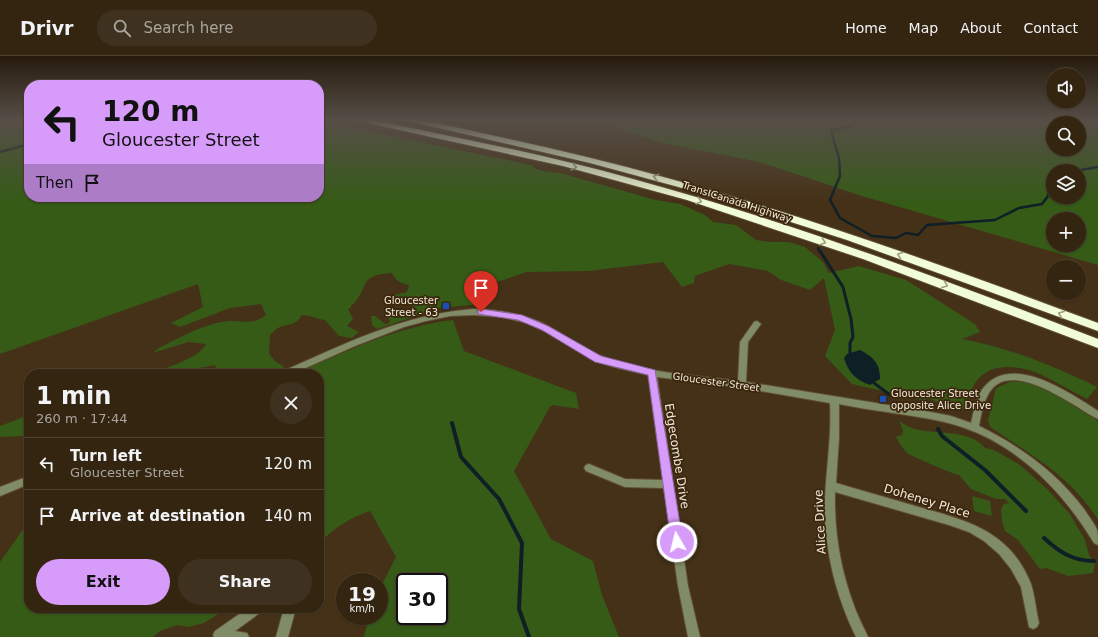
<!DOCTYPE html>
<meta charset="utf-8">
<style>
:root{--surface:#342511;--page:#3f311f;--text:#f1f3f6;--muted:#a9a59f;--line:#4e4231;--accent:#d79bf9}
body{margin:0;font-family:"DejaVu Sans",sans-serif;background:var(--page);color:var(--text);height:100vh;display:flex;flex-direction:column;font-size:15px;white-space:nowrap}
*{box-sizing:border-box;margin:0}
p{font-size:13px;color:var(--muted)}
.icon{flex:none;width:22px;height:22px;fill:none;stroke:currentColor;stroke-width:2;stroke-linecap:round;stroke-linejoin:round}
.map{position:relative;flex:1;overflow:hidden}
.side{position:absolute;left:24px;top:313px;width:300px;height:244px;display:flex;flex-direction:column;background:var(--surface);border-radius:16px;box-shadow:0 1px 3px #0004,0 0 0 1px var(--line)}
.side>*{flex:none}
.hud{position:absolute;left:24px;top:24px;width:300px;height:122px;border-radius:16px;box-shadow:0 1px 3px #0004,0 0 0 1px var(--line);background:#d79bf9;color:#111;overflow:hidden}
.fabs{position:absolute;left:1046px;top:12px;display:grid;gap:8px}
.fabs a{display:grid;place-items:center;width:40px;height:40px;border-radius:50%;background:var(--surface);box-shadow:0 1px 3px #0004,0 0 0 1px var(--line);font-size:20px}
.speed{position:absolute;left:336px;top:517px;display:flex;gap:8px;font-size:20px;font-weight:700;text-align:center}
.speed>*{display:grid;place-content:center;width:52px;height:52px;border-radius:50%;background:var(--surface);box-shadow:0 1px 3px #0004,0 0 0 1px var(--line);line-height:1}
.speed small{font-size:10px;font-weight:400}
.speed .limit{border:2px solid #111;border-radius:6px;background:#fff;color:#111}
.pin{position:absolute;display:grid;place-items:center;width:34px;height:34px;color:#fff;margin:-41px -17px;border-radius:50% 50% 50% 0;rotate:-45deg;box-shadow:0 0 4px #0007}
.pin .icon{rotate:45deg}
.me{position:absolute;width:44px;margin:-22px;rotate:352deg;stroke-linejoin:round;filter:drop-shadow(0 0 3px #0008)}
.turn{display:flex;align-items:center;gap:14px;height:84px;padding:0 12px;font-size:18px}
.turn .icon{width:52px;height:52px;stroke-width:2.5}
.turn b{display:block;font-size:28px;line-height:34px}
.then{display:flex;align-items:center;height:38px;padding:0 12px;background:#0003;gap:8px;font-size:15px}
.round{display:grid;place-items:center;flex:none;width:42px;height:42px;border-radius:21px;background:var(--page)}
.headline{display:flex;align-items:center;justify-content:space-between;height:68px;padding:0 12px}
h1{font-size:24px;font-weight:800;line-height:30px}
.cta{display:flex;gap:8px;margin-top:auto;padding:8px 12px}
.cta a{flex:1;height:46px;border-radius:24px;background:var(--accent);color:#111;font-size:16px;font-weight:800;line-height:46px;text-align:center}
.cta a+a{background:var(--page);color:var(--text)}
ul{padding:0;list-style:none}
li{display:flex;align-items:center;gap:12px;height:52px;padding:0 12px;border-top:1px solid var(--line)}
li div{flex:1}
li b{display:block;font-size:15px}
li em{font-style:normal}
header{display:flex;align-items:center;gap:24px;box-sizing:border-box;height:56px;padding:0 20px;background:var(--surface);border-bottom:1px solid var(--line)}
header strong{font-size:19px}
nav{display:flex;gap:22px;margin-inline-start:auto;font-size:14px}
.search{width:280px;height:36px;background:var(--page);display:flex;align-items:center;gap:10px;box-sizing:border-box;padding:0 14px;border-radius:22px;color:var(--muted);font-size:15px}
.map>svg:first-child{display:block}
.green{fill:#355b17;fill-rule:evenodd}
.water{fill:#0f1f26}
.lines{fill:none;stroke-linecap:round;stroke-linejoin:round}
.stream-far2{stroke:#0f1f26;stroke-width:2.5}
.stream-far1{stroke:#0f1f26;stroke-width:3}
.stream{stroke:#0f1f26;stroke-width:4}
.minor-casing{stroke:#614e36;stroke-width:2}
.motorway-casing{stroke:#614e36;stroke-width:2}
.minor{fill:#808c65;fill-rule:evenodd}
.motorway{fill:#f1fdd7;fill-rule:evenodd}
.oneway{stroke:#9f9d7c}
.route{fill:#d79bf9;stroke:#8c65a2}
.transit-dot{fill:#1a4fb4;stroke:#3a270d;stroke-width:1.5}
.labels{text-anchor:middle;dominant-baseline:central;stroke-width:3.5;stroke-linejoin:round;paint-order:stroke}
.street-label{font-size:10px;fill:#f5e9da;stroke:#3a270d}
.poi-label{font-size:10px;fill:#f5e9da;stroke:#3a270d;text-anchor:end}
.near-street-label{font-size:12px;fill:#f5e9da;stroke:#3a270d}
</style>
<header>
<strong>Drivr</strong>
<div class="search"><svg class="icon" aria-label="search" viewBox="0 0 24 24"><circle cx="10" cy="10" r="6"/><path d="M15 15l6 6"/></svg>Search here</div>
<nav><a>Home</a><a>Map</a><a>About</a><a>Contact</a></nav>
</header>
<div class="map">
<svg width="1098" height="581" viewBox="0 0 1098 581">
<rect width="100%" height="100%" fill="#453117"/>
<path class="green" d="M0 64H29V141H319V65L531 109C537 117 554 115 564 118L656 144 680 148 705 159 713 166 736 169 756 184 771 186H789L805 191 823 206 829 217 859 210 906 224 975 268 980 276 962 283C1010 292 1054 310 1097 331L1087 343C1069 334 1052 323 1035 316 1030 314 1025 313 1020 312 988 307 971 321 967 352L954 354 924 340 927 345 852 328 825 300 835 274 824 222 810 234 781 224 768 215 729 208 695 220 694 227 682 231 663 206 589 215 526 216 504 224 493 226 488 231 480 248 440 252 377 273 372 269 371 260H375L385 268H388L390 265 384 253 389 252 397 262 401 261 403 256 408 257 416 252C408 245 399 245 390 240L407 236 409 229C400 227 396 225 392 217 356 219 371 232 351 250V252L348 253 353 263 347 270 359 276 352 282 339 280 325 264C316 263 311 259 302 259 295 271 288 267 278 272 275 273 273 277 270 279L269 298 276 306 283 310 284 313 273 318H216L217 315 215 309 178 316 176 318H149C164 312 199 303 206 288L188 286 153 297 159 292C181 281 203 268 228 265 245 264 252 270 266 259L261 248 230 252 180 271 171 267 203 251 198 228 0 298Z
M592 64H1098V209L862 140 760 106 662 87ZM1053 67H1079V93H1053ZM1053 115H1079V141H1053ZM1053 163H1079V189H1053Z
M453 264 464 295 576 337 579 353 553 349 550 351 514 415 551 483 593 505 602 539 619 581H364L369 560H379V534L396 501 370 455C350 462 333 472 319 488V318H295C345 296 398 270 453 264ZM405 526H439V560H405Z
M1012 325 1030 327 1056 339 1098 365V464C1072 421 1030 398 990 371L988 365 996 332Z
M29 359V383L23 380 0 381V370Z
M899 365C905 369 912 373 920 374 940 378 971 374 985 392L994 394 1020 409 1047 433 1070 458 1085 484 1089 499 1095 507 1093 517 1068 520 1046 512 1040 513 1018 484 1005 475 1002 465 1001 453 1004 448 1009 447 1005 443H996L971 433 959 419C955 419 909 399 907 397 903 393 899 386 896 381L902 379 903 374Z
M972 440 990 445 992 460 974 455Z
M29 465V552H228L204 567 188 571 177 569 160 575 153 581H0V506Z"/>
<path class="water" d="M860 294C873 301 880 307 880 323L870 329C856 324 848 316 844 302L847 298Z"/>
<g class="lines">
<path class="stream-far2" d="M859 64 853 69 831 75 839 102 840 120 830 144 840 162 872 180 896 182 906 177 918 179 927 169 995 164 1019 152 1042 148 1048 140 1050 127 1053 125
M0 96 29 88
M1075 115 1098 111
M818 192 820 196"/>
<path class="stream-far1" d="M820 195 843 231 851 263 853 281 850 287V297
M874 327 890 339"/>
<path class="stream" d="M452 367 461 401 499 443 522 487 519 553 529 581
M938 373 942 380 985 414 1026 455
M1044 482C1059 496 1073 505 1094 505"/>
<g class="minor-casing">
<path id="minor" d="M474 253C500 254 527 258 550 271 569 282 586 295 606 302 646 317 696 319 738 325L740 286 754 266 757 265 761 268 748 286 746 326 925 355 951 360 971 367C974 355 976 339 985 330 1014 298 1070 337 1098 355V363C1089 359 1080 352 1071 347 1051 335 1006 308 989 337 983 347 981 359 979 370 1020 390 1056 416 1084 453 1088 460 1094 466 1097 474 1098 478 1098 484 1098 489L1094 487C1064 437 1019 390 962 371 938 363 912 360 887 356 871 354 855 351 839 348V382L836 427C862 435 889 442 915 450 965 464 1010 474 1031 528 1035 540 1036 555 1039 567L1037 571 1033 573 1029 571 1021 531 1011 513 999 498 984 485 969 476 949 469 835 436C834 474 840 511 853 547 857 559 863 570 868 581H856C835 538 824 492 825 445 826 412 832 380 830 347L737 331 657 321 688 530 700 581H688L678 530 664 432 625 431 586 415 584 412 586 409 589 408 625 423 663 424 648 319 614 311 593 304 544 275 527 267 502 261 474 259 450 260 426 265 404 271 355 290 292 318H280L281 316C345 288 403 258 474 253Z
M29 420V428L0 440V431Z
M248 552H263L261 556 235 575 247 577 249 581H214L213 579 215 575Z
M284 552H296L288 581H276Z"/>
</g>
<g class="motorway-casing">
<path id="motorway" d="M354 64H372C459 82 547 99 633 123 791 166 945 224 1098 283V292L863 203 687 144 563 110Z
M404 64H422C504 82 586 99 667 122 813 162 956 214 1098 267V275L847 184 697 136 590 107Z"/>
</g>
<use href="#minor" class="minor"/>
<use href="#motorway" class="motorway"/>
</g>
<defs><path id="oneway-chevron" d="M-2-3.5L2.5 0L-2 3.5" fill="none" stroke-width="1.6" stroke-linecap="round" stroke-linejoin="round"/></defs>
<g class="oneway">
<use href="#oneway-chevron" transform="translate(574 111) rotate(14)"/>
<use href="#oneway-chevron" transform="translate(656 121) rotate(-165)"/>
<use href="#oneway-chevron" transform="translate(699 145) rotate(16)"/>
<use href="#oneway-chevron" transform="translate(823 186) rotate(19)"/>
<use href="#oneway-chevron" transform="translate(900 199) rotate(-161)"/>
<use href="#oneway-chevron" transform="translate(945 229) rotate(21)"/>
<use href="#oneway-chevron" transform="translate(1061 258) rotate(-159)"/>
</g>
<linearGradient id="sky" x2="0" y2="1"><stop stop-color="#261b0d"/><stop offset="0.44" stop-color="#564e47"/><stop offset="1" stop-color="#564e47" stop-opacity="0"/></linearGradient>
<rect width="1098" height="146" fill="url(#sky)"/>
<path class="route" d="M481 253 522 259 548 270 601 300 655 314 683 486 681 490 677 492 673 490 671 486 648 319 595 306 542 274 518 264 478 258V254Z"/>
<g class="transit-dot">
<rect x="442" y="246" width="8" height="8" rx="2"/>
<rect x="879" y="339" width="8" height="8" rx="2"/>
</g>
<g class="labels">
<g class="street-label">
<text transform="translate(737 146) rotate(18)">Trans Canada Highway</text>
<text transform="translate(716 326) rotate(8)">Gloucester Street</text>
</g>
<g class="poi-label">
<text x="438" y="244">Gloucester<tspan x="438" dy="12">Street - 63</tspan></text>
<text x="891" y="337" text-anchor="start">Gloucester Street<tspan x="891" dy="12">opposite Alice Drive</tspan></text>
</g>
<g class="near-street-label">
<text transform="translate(677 400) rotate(81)">Edgecombe Drive</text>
<text transform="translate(927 445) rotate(17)">Doheney Place</text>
<text transform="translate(820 466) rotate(-93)">Alice Drive</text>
</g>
</g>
</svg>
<div class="fabs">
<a><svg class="icon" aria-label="sound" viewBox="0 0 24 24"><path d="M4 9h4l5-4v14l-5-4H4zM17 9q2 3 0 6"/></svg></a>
<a><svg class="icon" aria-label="search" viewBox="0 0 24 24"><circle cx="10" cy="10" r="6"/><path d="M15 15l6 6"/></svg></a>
<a><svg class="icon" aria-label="layers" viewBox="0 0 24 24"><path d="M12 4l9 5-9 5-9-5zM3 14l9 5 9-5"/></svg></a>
<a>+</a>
<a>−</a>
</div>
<div class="speed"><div>19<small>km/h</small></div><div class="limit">30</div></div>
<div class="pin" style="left:481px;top:256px;background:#d93025"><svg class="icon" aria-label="arrive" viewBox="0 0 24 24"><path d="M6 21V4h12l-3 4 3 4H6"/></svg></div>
<svg class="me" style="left:677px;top:486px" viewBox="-20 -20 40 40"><circle r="17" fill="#d79bf9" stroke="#fff" stroke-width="3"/><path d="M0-11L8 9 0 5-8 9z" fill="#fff"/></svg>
<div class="hud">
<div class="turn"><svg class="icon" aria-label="left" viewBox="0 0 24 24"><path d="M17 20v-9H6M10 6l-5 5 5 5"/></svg><div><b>120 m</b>Gloucester Street</div></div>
<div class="then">Then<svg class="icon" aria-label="arrive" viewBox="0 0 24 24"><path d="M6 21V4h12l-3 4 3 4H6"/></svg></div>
</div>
<section class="side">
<div class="headline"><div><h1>1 min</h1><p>260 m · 17:44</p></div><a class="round"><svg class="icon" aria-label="close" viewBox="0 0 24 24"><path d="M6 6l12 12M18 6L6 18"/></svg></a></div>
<ul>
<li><svg class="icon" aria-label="left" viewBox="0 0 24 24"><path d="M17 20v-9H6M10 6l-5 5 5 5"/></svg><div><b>Turn left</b><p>Gloucester Street</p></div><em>120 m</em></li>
<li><svg class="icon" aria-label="arrive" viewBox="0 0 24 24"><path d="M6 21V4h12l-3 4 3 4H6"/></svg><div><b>Arrive at destination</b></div><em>140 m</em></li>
</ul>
<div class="cta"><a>Exit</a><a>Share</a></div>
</section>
</div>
